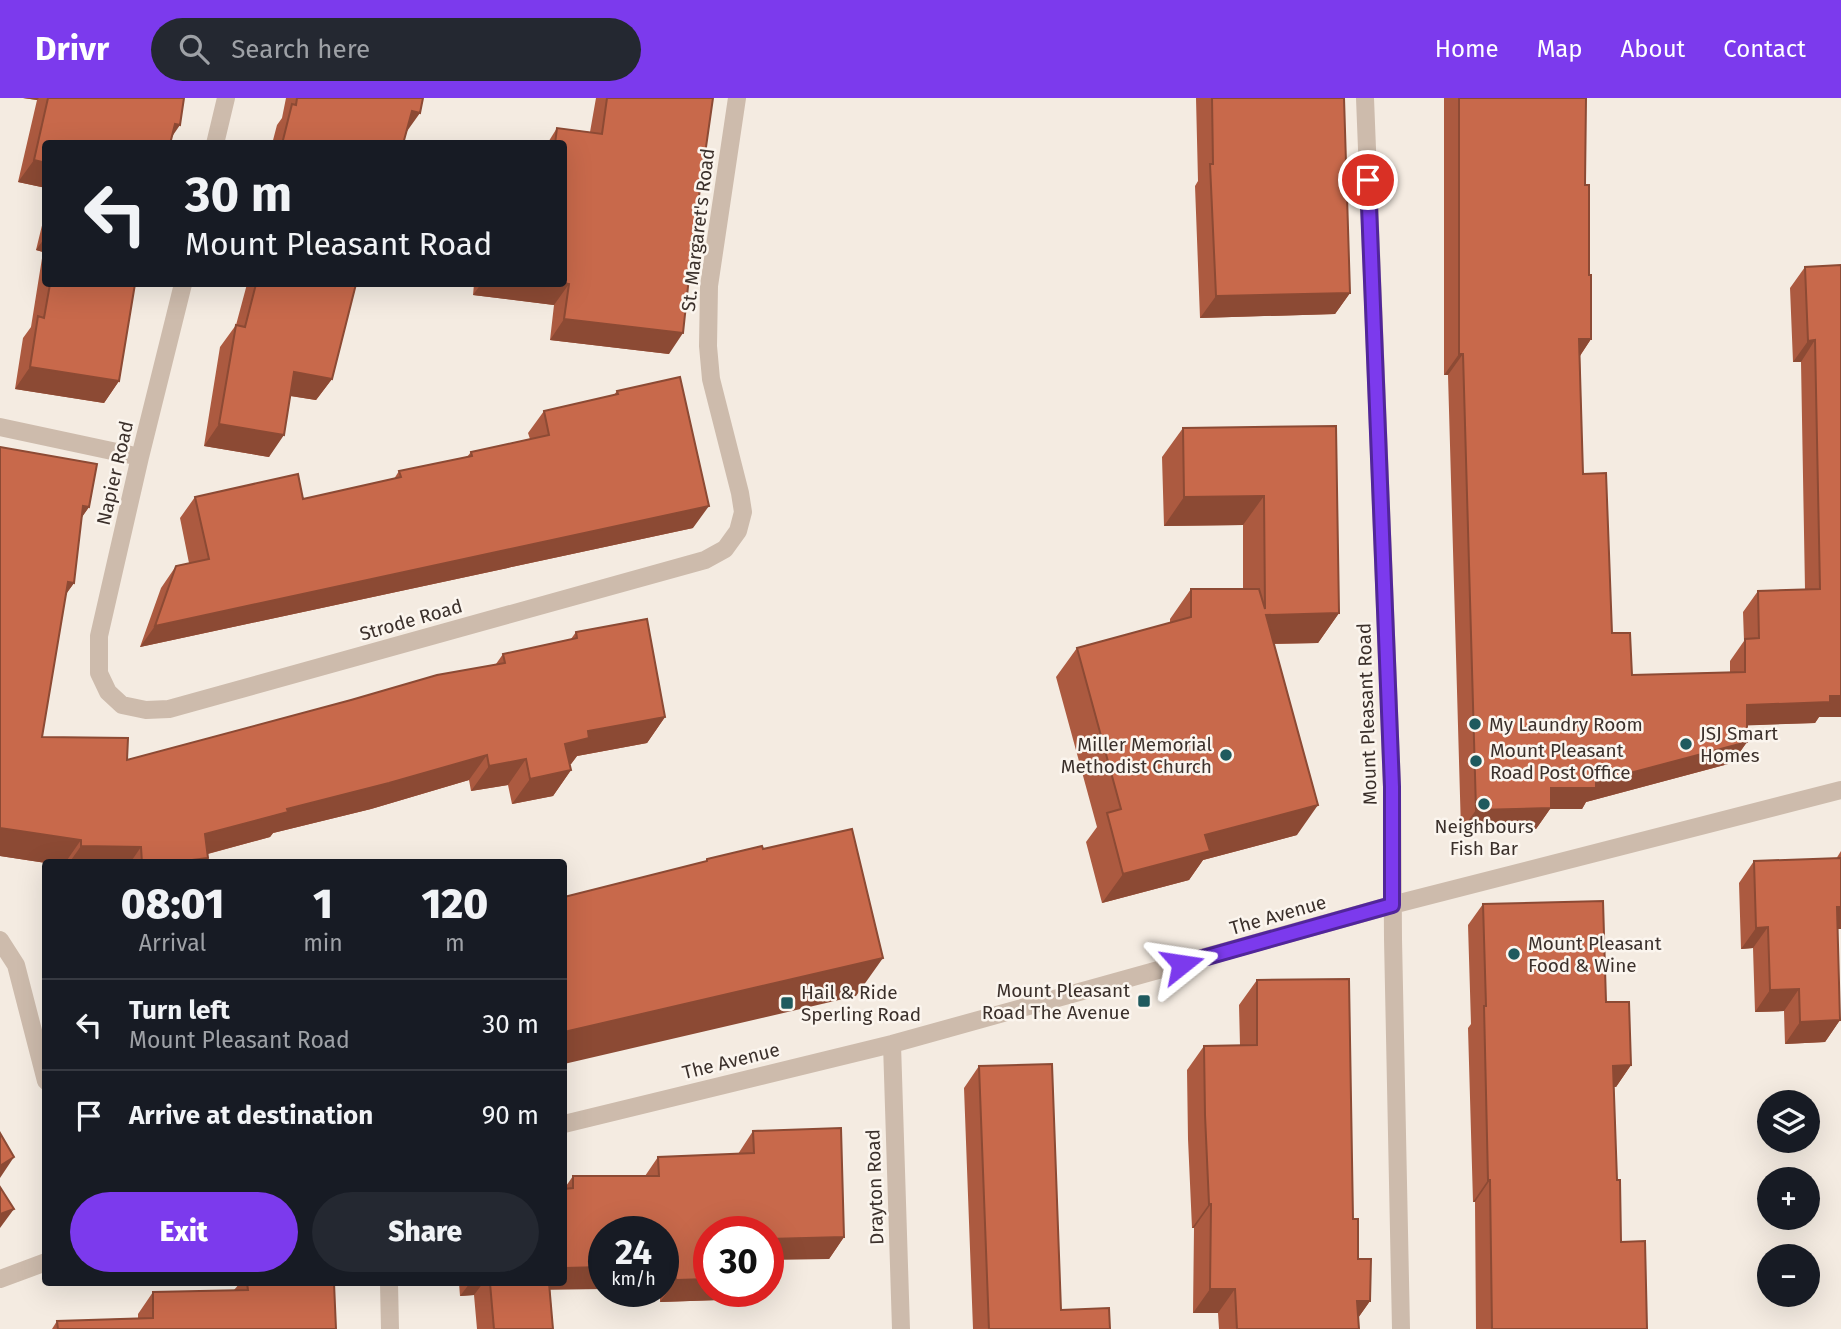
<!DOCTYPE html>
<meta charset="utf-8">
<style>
:root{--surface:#171b24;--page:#242831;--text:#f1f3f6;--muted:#9ea1a6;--line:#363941;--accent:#7c3aed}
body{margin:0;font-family:"Fira Sans",sans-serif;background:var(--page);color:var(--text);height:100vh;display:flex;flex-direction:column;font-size:26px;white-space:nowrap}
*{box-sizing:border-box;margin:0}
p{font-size:23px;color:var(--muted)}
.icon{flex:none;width:38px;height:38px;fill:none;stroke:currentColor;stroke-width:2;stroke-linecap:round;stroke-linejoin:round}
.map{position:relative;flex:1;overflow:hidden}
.side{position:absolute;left:42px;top:761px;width:525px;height:427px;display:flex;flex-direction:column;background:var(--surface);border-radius:7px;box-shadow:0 7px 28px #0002}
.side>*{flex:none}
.guide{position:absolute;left:42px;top:42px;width:525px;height:147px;border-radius:7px;box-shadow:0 7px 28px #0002;background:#171b24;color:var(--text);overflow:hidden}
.buttons{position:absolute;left:1757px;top:992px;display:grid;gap:14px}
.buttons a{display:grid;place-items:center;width:63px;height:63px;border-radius:50%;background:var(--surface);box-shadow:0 7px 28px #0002;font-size:35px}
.speed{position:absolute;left:588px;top:1118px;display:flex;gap:14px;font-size:35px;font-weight:700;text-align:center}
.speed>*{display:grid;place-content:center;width:91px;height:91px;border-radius:50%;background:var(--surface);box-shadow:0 7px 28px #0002;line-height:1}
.speed small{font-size:18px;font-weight:400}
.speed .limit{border:10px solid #d22;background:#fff;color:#111}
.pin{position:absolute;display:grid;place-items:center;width:60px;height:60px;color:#fff;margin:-30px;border:4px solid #fff;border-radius:50%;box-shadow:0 2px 7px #0007}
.me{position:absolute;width:77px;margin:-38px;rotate:75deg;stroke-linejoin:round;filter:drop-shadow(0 0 5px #0008)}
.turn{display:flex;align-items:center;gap:24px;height:147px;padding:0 28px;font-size:32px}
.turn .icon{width:91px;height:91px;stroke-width:2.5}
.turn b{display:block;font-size:49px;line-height:60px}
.eta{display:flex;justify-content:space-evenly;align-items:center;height:119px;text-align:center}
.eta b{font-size:42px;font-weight:800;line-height:49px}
.cta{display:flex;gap:14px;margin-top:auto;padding:14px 28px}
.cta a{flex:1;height:80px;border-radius:42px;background:var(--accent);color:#fff;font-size:28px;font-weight:800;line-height:80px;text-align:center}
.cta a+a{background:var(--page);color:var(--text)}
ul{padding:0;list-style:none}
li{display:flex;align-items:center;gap:21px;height:91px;padding:0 28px;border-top:2px solid var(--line)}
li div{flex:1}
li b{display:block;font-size:26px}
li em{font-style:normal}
header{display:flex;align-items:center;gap:42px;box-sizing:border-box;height:98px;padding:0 35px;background:var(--accent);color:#fff}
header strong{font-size:33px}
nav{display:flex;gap:38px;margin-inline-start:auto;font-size:24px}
.search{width:490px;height:63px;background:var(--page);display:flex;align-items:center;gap:18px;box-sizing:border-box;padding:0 24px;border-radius:38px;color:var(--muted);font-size:26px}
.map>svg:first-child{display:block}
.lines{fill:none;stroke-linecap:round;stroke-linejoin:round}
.minor{stroke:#cdbbac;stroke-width:18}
.wall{fill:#ac5a40}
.shaded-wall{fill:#8c4a34}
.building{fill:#c8694b;stroke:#8c4a34;stroke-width:2}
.route-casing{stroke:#51269a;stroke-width:18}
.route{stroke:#7c3aed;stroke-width:12}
.poi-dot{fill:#1f5a5e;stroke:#fbf5ee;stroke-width:2.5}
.labels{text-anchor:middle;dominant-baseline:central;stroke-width:5;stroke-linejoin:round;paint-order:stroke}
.street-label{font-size:19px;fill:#3b302b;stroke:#fbf5ee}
.poi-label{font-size:19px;fill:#3b302b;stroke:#fbf5ee;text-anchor:start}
</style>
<header>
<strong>Drivr</strong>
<div class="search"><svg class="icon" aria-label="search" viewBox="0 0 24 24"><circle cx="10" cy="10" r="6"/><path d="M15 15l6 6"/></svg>Search here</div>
<nav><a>Home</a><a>Map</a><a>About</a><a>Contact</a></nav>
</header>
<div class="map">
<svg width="1841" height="1231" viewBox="0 0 1841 1231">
<rect width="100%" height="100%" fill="#f4ebe1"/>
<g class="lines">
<path class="minor" d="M1365 0 1392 689 1393 841 1401 1231
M215 46 226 0
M183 186 140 359 99 538V575L108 594 122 607 146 612 169 611 705 462 725 451 738 433 743 414 740 395 711 281 708 248 709 188 737 0
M0 329 140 359
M0 842 16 867 46 983
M892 946 901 1231
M564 1026 892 946 1392 807 1841 692
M0 1181 46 1164
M389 1185 390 1231"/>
</g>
<path class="wall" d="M23 0H184L172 39 46 46V90L18 84 37 2Z
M286 0H423L406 34 403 46H272L277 27 282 20Z
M596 0H713L669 256 550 242 554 207 473 197 474 186H564V46H547L557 30 590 34Z
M1196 0H1344L1350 195 1335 216 1200 220 1195 88 1198 83Z
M1444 0H1586L1585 87 1591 241 1580 258 1583 376 1612 535 1632 577 1730 574V563L1744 543 1743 514 1758 493 1805 491 1801 264H1793L1790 190 1805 169 1841 167V619H1819L1815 625 1747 627V644L1732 665 1586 704 1582 711H1550L1536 731 1461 733 1448 277H1444Z
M46 111V186H135L119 283 104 305 15 291 23 240 31 229 43 154 36 152Z
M247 186H356L332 281 316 302 290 298 269 359 204 348 220 249 236 227Z
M617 293 693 430 140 549 161 490 176 468 189 465 180 420 195 399 303 401 394 381 399 373 467 359 471 354 530 341 528 335 544 313 614 297Z
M1336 328 1339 515 1318 545 1274 546 1297 737 1203 762 1189 782 1102 805 1086 744 1097 729 1056 579 1077 550 1170 525V521L1191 491H1243V427L1164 428 1162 359 1183 330Z
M0 349 89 409 81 420 74 485 66 496 42 639 127 662 496 566 503 556 571 541 576 534 665 619 647 645 577 658 571 666H570L571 672 553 698 512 706 508 687 471 693 469 682 371 711 273 735 270 739 208 756V760L205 765H46L0 758Z
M1841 753V831H1837L1840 922 1825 944 1785 946 1784 913 1755 914 1753 850 1741 851 1739 785 1754 763 1836 761Z
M1483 806 1606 904 1631 967 1616 989H1614L1617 1082 1621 1144 1647 1231H1476L1475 1104H1473L1468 930 1471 926 1468 827Z
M1257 882 1353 1121 1358 1161 1370 1203 1358 1220 1359 1231H1219L1218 1215H1193L1194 1130H1192L1188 1041 1187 972 1204 948 1240 947 1239 907Z
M979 968 1061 1212 1110 1231H973L964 990Z
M753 1033 844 1139 829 1161 709 1134V1194H725L719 1202 660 1204V1194H663V1134H604V1191H550L553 1231H477L474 1197 460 1198 459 1185H564V1091L573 1078H645L658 1059 738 1056Z
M240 1185H334L336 1231H52L57 1223 138 1220V1216L153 1194 234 1192Z"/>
<path class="shaded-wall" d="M23 0H39L37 2Z
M412 13 420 15 405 36Z
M175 26 180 27 167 46Z
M34 62 46 65V90L18 84Z
M46 138V150L43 154 36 152Z
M564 185 569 186 554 207 473 197 481 186Z
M1350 195 1335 216 1200 220 1216 198Z
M564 221 683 235 669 256 550 242Z
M1579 241H1591L1577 262Z
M1815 242 1801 264H1793L1808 243Z
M1459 256H1463L1448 277H1444Z
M30 269 119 283 104 305 15 291Z
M294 274 332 281 316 302 279 296Z
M219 326 284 337 269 359 204 348Z
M1264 398 1243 427 1164 428 1184 399Z
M83 408 89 409 71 435Z
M709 408 693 430 140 549 155 528Z
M68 484 74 485 56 510Z
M1339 515 1318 545 1246 546 1266 517Z
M1830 598H1841V619H1819L1815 625 1732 628 1747 607Z
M665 619 647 645 577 658 571 666 548 671 565 646 588 633Z
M1747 644 1732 665 1586 704 1582 711H1550L1536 731 1461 733 1476 712 1551 690 1596 684Z
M487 657 469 682 371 711 273 735 270 739 188 761 205 736 287 711Z
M526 661 508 687 471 693 489 668Z
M571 672 553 698 512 706 530 681Z
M1318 707 1297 737 1203 762 1189 782 1102 805 1123 776 1205 737Z
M0 730 81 742 65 765H46L0 758Z
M81 748 141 749 130 765H69Z
M208 760 205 765H168Z
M1837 809H1841V831H1822Z
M1768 829 1753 850 1741 851 1756 830Z
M883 860 856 898 564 966V934Z
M1799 891 1784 913 1755 914 1770 892Z
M1840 922 1825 944 1785 946 1800 924Z
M1631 967 1616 989H1598L1613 968Z
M14 1059 0 1080V1068Z
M1488 1082H1490L1475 1104H1473Z
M1209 1106H1211L1194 1130H1192Z
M14 1111 0 1130V1116Z
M844 1139 829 1161 768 1162V1141Z
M663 1168H675L663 1185Z
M604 1169V1191L532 1192 537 1185H564V1170Z
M709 1181V1194H725L719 1202 660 1204 676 1182Z
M470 1185H483L474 1197 460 1198Z
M1210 1191H1235L1218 1215H1193Z
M1357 1203H1370L1353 1227Z"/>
<path class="building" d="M48 0H184L180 27 175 26 170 46H46V65L34 62Z
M297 0H423L420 15 412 13 403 46H282L292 6 296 7Z
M607 0H713L694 133 683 235 564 221 569 186 564 185V46H555L557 30 602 36Z
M1212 0H1344L1350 195 1216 198 1210 66H1213Z
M1459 0H1586L1585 87H1589V177H1591V241H1579L1583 376 1606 375 1612 535H1630L1632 577 1745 574V541L1759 540 1758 493 1820 491 1815 242 1808 243 1805 169 1841 167V598H1830V604L1747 607V644L1596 684V690H1551V710L1476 712 1463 256H1459Z
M50 186H135L119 283 30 269 38 218 44 220Z
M256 186H356L332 281 294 274 284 337 219 326 236 227 245 229Z
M680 279 709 408 155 528 176 468 209 461 195 399 298 376 303 401 401 379 399 373 472 358 471 354 549 337 544 313 618 296 617 293Z
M1336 328 1339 515 1266 517 1318 707 1205 737 1210 753 1123 776 1107 715 1121 711 1077 550 1191 519V491H1259L1265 511 1264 398 1184 399 1183 330Z
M0 349 97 366 89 409 83 408 74 485 68 484 42 639 128 640 127 662 351 602 437 577 505 565 503 556 577 540 576 534 647 521 665 619 588 633 589 640 565 646 571 672 530 681 526 661 489 668 487 657 389 685 287 711 288 714 205 736 208 760 168 765H142L141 749 81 748V742L0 730Z
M852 731 883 860 564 934V799L707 763V761L762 748 763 751Z
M1841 760V809H1837L1840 922 1800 924 1799 891 1770 892 1768 829 1756 830 1754 763Z
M1603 803 1606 904H1629L1631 967 1613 968 1617 1082H1620L1621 1144 1645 1143 1647 1231H1492L1490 1082H1488L1484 908H1486L1483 806Z
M1349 881 1353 1121H1358V1161H1371L1370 1203H1357L1359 1231H1237L1235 1191H1210L1211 1106H1209L1205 1017 1204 948 1257 947V882Z
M1052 966 1061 1212 1109 1210 1110 1231H989L979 968Z
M841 1030 844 1139 768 1141V1134H709V1181L676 1182 675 1168H663V1134H604V1169L564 1170V1091L573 1090V1078H659L658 1059 754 1055 753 1033Z
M0 1035 14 1059 0 1068Z
M0 1089 14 1111 0 1116Z
M247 1185H334L336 1231H58L57 1223 153 1220V1194L248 1192Z
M490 1185H549L553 1231H494Z"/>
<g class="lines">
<g class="route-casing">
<path id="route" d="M1182 866 1392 807V689L1368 82"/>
</g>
<use href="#route" class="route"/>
</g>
<g class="poi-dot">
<circle cx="1475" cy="626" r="7"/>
<circle cx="1686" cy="646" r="7"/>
<circle cx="1226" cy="657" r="7"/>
<circle cx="1476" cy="663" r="7"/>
<circle cx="1484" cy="706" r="7"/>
<circle cx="1514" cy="856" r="7"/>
<rect x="1137" y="896" width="14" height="14" rx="3.5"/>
<rect x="780" y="898" width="14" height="14" rx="3.5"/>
</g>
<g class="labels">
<g class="street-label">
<text transform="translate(698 132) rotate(-83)">St. Margaret's Road</text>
<text transform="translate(115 375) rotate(-77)">Napier Road</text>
<text transform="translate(411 522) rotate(-16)">Strode Road</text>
<text transform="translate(1367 616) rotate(-92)">Mount Pleasant Road</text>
<text transform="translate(1278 817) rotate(-16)">The Avenue</text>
<text transform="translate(731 963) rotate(-14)">The Avenue</text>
<text transform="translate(875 1089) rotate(-92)">Drayton Road</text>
</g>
<g class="poi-label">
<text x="1489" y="626">My Laundry Room</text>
<text x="1700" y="635">JSJ Smart<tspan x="1700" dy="22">Homes</tspan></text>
<text x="1212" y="646" text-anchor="end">Miller Memorial<tspan x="1212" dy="22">Methodist Church</tspan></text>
<text x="1490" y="652">Mount Pleasant<tspan x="1490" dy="22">Road Post Office</tspan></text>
<text x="1484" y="728" text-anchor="middle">Neighbours<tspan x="1484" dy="22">Fish Bar</tspan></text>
<text x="1528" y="845">Mount Pleasant<tspan x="1528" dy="22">Food &amp; Wine</tspan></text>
<text x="1130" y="892" text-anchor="end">Mount Pleasant<tspan x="1130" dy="22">Road The Avenue</tspan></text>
<text x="801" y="894">Hail &amp; Ride<tspan x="801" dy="22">Sperling Road</tspan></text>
</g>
</g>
</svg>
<div class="buttons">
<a><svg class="icon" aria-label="layers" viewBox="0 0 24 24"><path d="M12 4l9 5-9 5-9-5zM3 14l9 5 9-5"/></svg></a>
<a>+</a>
<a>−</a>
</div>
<div class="speed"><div>24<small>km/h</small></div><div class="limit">30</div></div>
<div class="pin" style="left:1368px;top:82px;background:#d93025"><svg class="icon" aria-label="arrive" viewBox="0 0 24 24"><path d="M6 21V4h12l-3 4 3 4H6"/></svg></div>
<svg class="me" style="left:1182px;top:866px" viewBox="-20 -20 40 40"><path d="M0-17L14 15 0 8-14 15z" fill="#7c3aed" stroke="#fff" stroke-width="4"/></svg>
<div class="guide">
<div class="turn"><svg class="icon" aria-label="left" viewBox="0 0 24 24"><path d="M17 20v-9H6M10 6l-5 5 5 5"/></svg><div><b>30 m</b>Mount Pleasant Road</div></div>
</div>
<section class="side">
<div class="eta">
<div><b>08:01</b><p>Arrival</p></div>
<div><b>1</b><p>min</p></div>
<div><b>120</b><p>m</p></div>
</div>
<ul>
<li><svg class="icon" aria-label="left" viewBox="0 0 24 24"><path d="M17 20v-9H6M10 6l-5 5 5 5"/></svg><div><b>Turn left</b><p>Mount Pleasant Road</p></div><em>30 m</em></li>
<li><svg class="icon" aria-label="arrive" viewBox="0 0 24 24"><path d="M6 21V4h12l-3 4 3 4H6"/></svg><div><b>Arrive at destination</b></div><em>90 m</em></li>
</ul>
<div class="cta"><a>Exit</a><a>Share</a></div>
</section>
</div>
